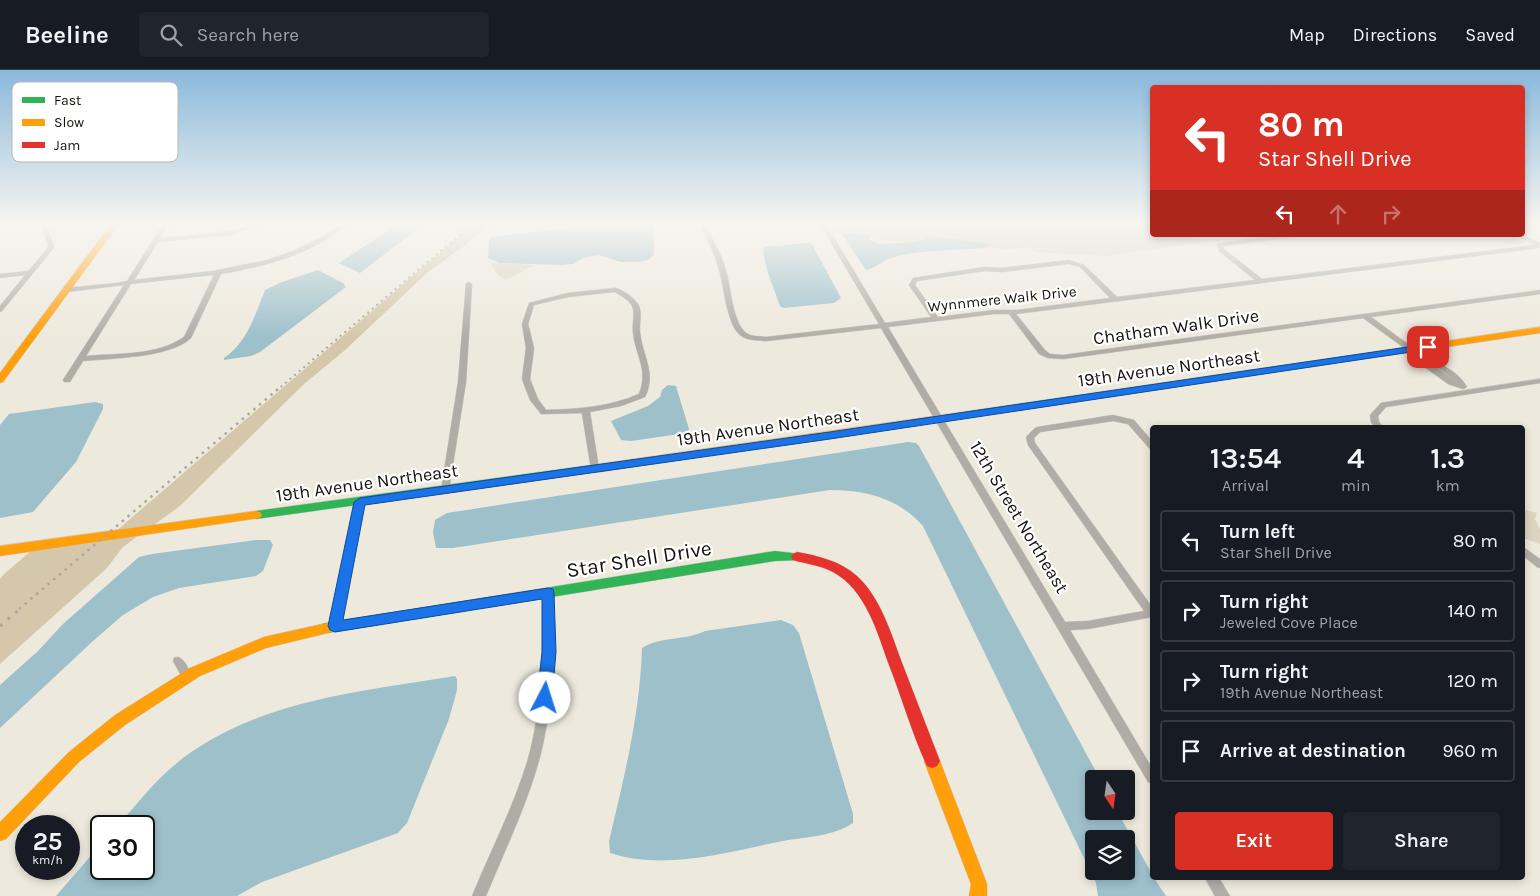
<!DOCTYPE html>
<style>
:root{--surface:#171b24;--page:#20242c;--text:#f1f3f6;--muted:#9ea1a6;--line:#363941;--accent:#d93025}
body{margin:0;font-family:Karla,sans-serif;background:var(--page);color:var(--text);height:100vh;display:flex;flex-direction:column;font-size:19px;white-space:nowrap}
*{box-sizing:border-box;margin:0}
p{font-size:16px;color:var(--muted)}
.icon{flex:none;width:28px;height:28px;fill:none;stroke:currentColor;stroke-width:2;stroke-linecap:round;stroke-linejoin:round}
.map{position:relative;flex:1;overflow:hidden}
.sheet{position:absolute;left:1150px;top:355px;width:375px;height:455px;display:flex;flex-direction:column;background:var(--surface);border-radius:5px;box-shadow:0 2px 8px #0003}
.sheet>*{flex:none}
.hud{position:absolute;left:1150px;top:15px;width:375px;height:152px;border-radius:5px;box-shadow:0 2px 8px #0003;background:#d93025;color:#fff;overflow:hidden}
.needle{width:32px;rotate:167deg}
.controls{position:absolute;left:1085px;top:700px;display:grid;gap:10px}
.controls a{display:grid;place-items:center;width:50px;height:50px;border-radius:5px;background:var(--surface);box-shadow:0 2px 8px #0003;font-size:25px}
.speed{position:absolute;left:15px;top:745px;display:flex;gap:10px;font-size:25px;font-weight:700;text-align:center}
.speed>*{display:grid;place-content:center;width:65px;height:65px;border-radius:50%;background:var(--surface);box-shadow:0 2px 8px #0003;line-height:1}
.speed small{font-size:12px;font-weight:400}
.speed .limit{border:2px solid #111;border-radius:8px;background:#fff;color:#111}
.pin{position:absolute;display:grid;place-items:center;width:42px;height:42px;color:#fff;margin:-21px;border-radius:10px;box-shadow:0 2px 8px #0006}
.me{position:absolute;width:55px;margin:-28px;rotate:5deg;stroke-linejoin:round;filter:drop-shadow(0 0 4px #0008)}
.turn{display:flex;align-items:center;gap:18px;height:105px;padding:0 25px;font-size:22px}
.turn .icon{width:65px;height:65px;stroke-width:2.5}
.turn b{display:block;font-size:35px;line-height:42px}
.lanes{display:flex;align-items:center;height:48px;padding:0 25px;background:#0003;justify-content:center;gap:25px;direction:ltr}
.lanes .off{opacity:.35}
.eta{display:flex;justify-content:space-evenly;align-items:center;height:85px;text-align:center}
.eta b{font-size:30px;font-weight:600;line-height:35px}
.primary-button{display:flex;gap:10px;margin-top:auto;padding:10px 25px}
.primary-button a{flex:1;height:58px;border-radius:5px;background:var(--accent);color:#fff;font-size:20px;font-weight:600;line-height:58px;text-align:center}
.primary-button a+a{background:var(--page);color:var(--text)}
ul{padding:0;list-style:none}
li{display:flex;align-items:center;gap:15px;height:62px;margin:0 10px 8px;padding:0 15px;border:2px solid var(--line);border-radius:5px}
li div{flex:1}
li b{display:block;font-size:19px}
li em{font-style:normal}
header{display:flex;align-items:center;gap:30px;box-sizing:border-box;height:70px;padding:0 25px;background:var(--surface);border-bottom:1px solid var(--line)}
header strong{font-size:24px}
nav{display:flex;gap:28px;margin-inline-start:auto;font-size:18px}
.search{width:350px;height:45px;background:var(--page);display:flex;align-items:center;gap:12px;box-sizing:border-box;padding:0 18px;border-radius:5px;color:var(--muted);font-size:19px}
.map>svg:first-child{display:block}
.green{fill:#dcd4bf}
.forest{fill:#d4c7aa}
.water{fill:#9dc0cb;fill-rule:evenodd}
.lines{fill:none;stroke-linecap:round;stroke-linejoin:round}
.street-casing{stroke:#cac6bd;stroke-width:1}
.fast-casing{stroke:#cac6bd;stroke-width:1}
.slow-casing{stroke:#cac6bd;stroke-width:1}
.jam-casing{stroke:#cac6bd;stroke-width:1}
.street{fill:#b0ada6;fill-rule:evenodd}
.fast{fill:#30b455;fill-rule:evenodd}
.slow{fill:#ff9f0a;fill-rule:evenodd}
.jam{fill:#e5322d;fill-rule:evenodd}
.rail-far2{stroke:#aba8a1;stroke-width:2;stroke-dasharray:2 4;stroke-linecap:butt}
.rail-far1{stroke:#aba8a1;stroke-width:2.5;stroke-dasharray:2.5 5;stroke-linecap:butt}
.rail{stroke:#aba8a1;stroke-width:3;stroke-dasharray:3 7;stroke-linecap:butt}
.route{fill:#1a73e8;stroke:#114b97}
.labels{text-anchor:middle;dominant-baseline:central;stroke-width:4.5;stroke-linejoin:round;paint-order:stroke}
.far-street-label{font-size:15px;fill:#15120b;stroke:#fff}
.street-label{font-size:18px;fill:#15120b;stroke:#fff}
.near-street-label{font-size:21px;fill:#15120b;stroke:#fff}
.key{fill:#fff;stroke:#b9b8b6;stroke-width:1}
.key-label{font-size:14px;fill:#15120b}
</style>
<header>
<strong>Beeline</strong>
<div class="search"><svg class="icon" aria-label="search" viewBox="0 0 24 24"><circle cx="10" cy="10" r="6"/><path d="M15 15l6 6"/></svg>Search here</div>
<nav><a>Map</a><a>Directions</a><a>Saved</a></nav>
</header>
<div class="map">
<svg width="1540" height="826" viewBox="0 0 1540 826">
<rect width="100%" height="100%" fill="#eee9dd"/>
<path class="green" d="M826 154H1152V165H1194L1203 172 1107 186 1035 182 1029 177 1008 179 984 178 990 174 932 166C925 166 923 171 917 172 908 174 881 170 871 168V165L831 163Z
M491 193 534 195C514 204 503 221 491 193Z
M1522 439 1537 443 1535 449 1540 459V474L1523 468Z"/>
<path class="forest" d="M473 154H489L464 176 428 202 344 281 304 314 180 436 151 457 115 462Z
M139 465 122 478 107 498 0 594V509L3 505 32 480Z"/>
<path class="water" d="M395 154H424L360 203 339 193 382 165Z
M634 154H652L653 156 654 184 650 189 640 192H621L598 185 583 188 573 194 562 195 499 193 488 188 489 172 491 167 580 157H622Z
M844 163 871 165 870 169 878 174 917 172 926 166H932L990 174V175L985 178C959 180 917 180 894 187 885 189 874 199 866 200L842 164Z
M808 173 812 174 841 228 834 233 783 238 780 236C776 223 761 190 764 177Z
M318 200 343 213 346 217 260 282 251 286 224 290V288C247 273 255 245 265 220L282 212Z
M668 315 676 316 689 359 687 363 631 371 621 370 611 351 648 336 660 327 662 320Z
M95 332 103 334V339L76 392 33 442 0 448V355L9 344Z
M908 372 916 373 919 376 1100 709H1094V741H1117L1152 804V808H1154L1166 826H1098L1096 813 1069 757 923 456C898 428 866 420 830 420L453 478H436L433 462 435 450 447 443ZM1094 769H1126V801H1094Z
M256 470H270L273 475 263 501 256 506 179 518 153 527 123 545 93 571 0 658V615L38 581 63 554 139 487 152 484Z
M781 550 793 555 799 563 853 744V753C834 766 806 767 783 771 727 782 666 801 610 783L609 771C624 708 640 644 642 578 661 566 685 571 705 561Z
M455 606 457 609V620L449 649 407 753 398 763 262 812 237 826H56L101 774V799H144V756H118C140 730 161 703 190 683 268 629 364 621 455 606Z"/>
<g class="lines">
<g class="street-casing">
<path id="street" d="M40 154H46L54 175 53 179 2 241 0 242V236L25 205 0 208V204L28 201 47 179 48 175Z
M163 154H169L160 168 229 161 255 154H263L229 165 158 172 134 210 213 201 267 190 293 181 318 169 341 154H347C313 185 264 196 221 204L191 268C170 288 112 288 83 291L70 312H64L63 310 124 215 66 222 63 220 66 218 117 213 127 211ZM214 205 184 267C157 286 118 283 86 286L131 214Z
M699 154H705C712 169 722 184 726 201 731 217 732 248 744 261 749 267 759 266 766 267L879 254 820 154H826L885 253 931 247 909 215 913 208 984 197 1002 198 1069 190 1084 195 1117 227 1255 210 1219 181 1217 175 1220 173 1281 165H1297L1294 167 1223 176 1224 179 1262 209 1534 175 1517 165 1522 164 1540 173 1539 178 1016 244 1045 280 1050 284 1063 285 1540 220V224L1371 247C1388 259 1405 273 1423 284 1439 295 1457 299 1467 317L1463 319 1448 314 1419 293 1418 288 1363 248 1063 289 1048 288 1039 284 1009 244H994L888 257 1065 552 1088 551 1144 541 1028 375 1026 367 1035 358 1038 357 1113 345 1134 350 1152 371V379L1149 378 1128 354 1113 351 1040 362 1034 368 1035 373 1152 537V547L1088 559 1070 560 1152 698V714L1148 712 881 258 766 271C758 270 747 271 740 265 726 254 724 213 718 196 714 181 706 168 699 154ZM1069 194 1080 197 1110 228 1017 240H994L938 247 915 215 917 211 984 201 1002 202ZM1430 293 1443 301 1455 311 1454 310Z
M469 212 472 214 466 312 449 420 445 423 441 420 458 312 466 214Z
M616 218C624 221 633 227 638 234 643 243 639 252 640 262 642 285 657 303 645 327L621 336 590 342 599 399 595 402 591 399 582 343 544 344H541L530 330 522 309 526 278 522 254 529 233 568 223ZM615 222C620 225 627 229 631 234 636 242 632 252 633 262 635 285 649 299 639 324 609 337 579 339 546 340L538 329 530 309 534 278 528 254 534 235 568 227Z
M1540 309V313L1386 337 1378 346 1379 352 1384 358H1375L1371 352 1370 345 1381 333Z
M360 429 364 432 340 556 339 559 335 560 331 559 330 556 356 432Z
M1522 476 1540 489V498L1537 497 1522 485Z
M548 519 552 520 553 523C554 578 554 633 540 687 527 735 505 780 486 826H472C491 780 514 736 528 689 543 635 543 578 543 523L544 520Z
M178 587C185 589 189 600 192 606L191 609 187 611 183 609 173 591 174 588Z
M1205 808H1219L1230 826H1215Z"/>
</g>
<g class="fast-casing">
<path id="fast" d="M1380 281 1383 282V286L956 349 951 346 956 343Z
M599 394 603 395 605 398 603 401 256 449 250 445 256 441Z
M775 481 801 484 803 487 801 490 775 491 327 563 322 562 320 558 322 554 327 553Z"/>
</g>
<g class="slow-casing">
<path id="slow" d="M111 154H119L3 312 0 313V303Z
M1540 257V263L1380 287 1375 284 1380 281Z
M956 343 960 344 961 346 960 348 599 402 593 398 599 394Z
M256 441 260 442 262 445 260 448 0 486V476Z
M327 553 332 554 334 558 332 562 266 578 200 606 125 655 79 692 6 769 0 771V752L69 682 115 645 190 598 264 567Z
M932 684 937 686 940 691 987 814V826H969L971 814 924 691 927 686Z"/>
</g>
<g class="jam-casing">
<path id="jam" d="M797 482C819 486 840 491 857 506 882 529 892 567 904 598 916 629 928 660 940 691L937 696 932 698 927 696C912 664 902 628 889 595 877 562 866 520 833 502 820 495 806 494 793 490L791 487 793 484Z"/>
</g>
<use href="#street" class="street"/>
<use href="#fast" class="fast"/>
<use href="#slow" class="slow"/>
<use href="#jam" class="jam"/>
<path class="rail-far2" d="M276 321 472 154"/>
<path class="rail-far1" d="M19 539 278 319"/>
<path class="rail" d="M0 556 21 538"/>
</g>
<linearGradient id="sky" x2="0" y2="1"><stop stop-color="#8ab9dc"/><stop offset="0.57" stop-color="#f7f5f0"/><stop offset="1" stop-color="#f7f5f0" stop-opacity="0"/></linearGradient>
<rect width="1540" height="269" fill="url(#sky)"/>
<path class="route" d="M1428 274 1432 277 1431 279 830 369 365 435 343 550 548 518 553 519 554 523 556 582 552 628 550 633 545 635 540 633 537 628 542 582V529L335 562 330 560 328 556 354 432 360 428 830 362Z"/>
<g class="labels">
<g class="far-street-label">
<text transform="translate(1002 229) rotate(-6)">Wynnmere Walk Drive</text>
</g>
<g class="street-label">
<text transform="translate(1176 257) rotate(-8)">Chatham Walk Drive</text>
<text transform="translate(1169 298) rotate(-8)">19th Avenue Northeast</text>
<text transform="translate(768 357) rotate(-8)">19th Avenue Northeast</text>
<text transform="translate(367 413) rotate(-8)">19th Avenue Northeast</text>
<text transform="translate(1019 447) rotate(59)">12th Street Northeast</text>
</g>
<g class="near-street-label">
<text transform="translate(639 489) rotate(-9)">Star Shell Drive</text>
</g>
</g>
<rect x="12" y="12" width="166" height="80" rx="8" class="key"/>
<rect x="22" y="27" width="23" height="6" fill="#30b455"/>
<rect x="22" y="49" width="23" height="7" fill="#ff9f0a"/>
<rect x="22" y="72" width="23" height="6" fill="#e5322d"/>
<g class="key-label">
<text x="54" y="35">Fast</text>
<text x="54" y="57">Slow</text>
<text x="54" y="80">Jam</text>
</g>
</svg>
<div class="controls">
<a><svg class="needle" viewBox="-14 -14 28 28"><path d="M0-13l5 13h-10z" fill="#e53935"/><path d="M0 13l5-13h-10z" fill="#9ea1a6"/></svg></a>
<a><svg class="icon" aria-label="layers" viewBox="0 0 24 24"><path d="M12 4l9 5-9 5-9-5zM3 14l9 5 9-5"/></svg></a>
</div>
<div class="speed"><div>25<small>km/h</small></div><div class="limit">30</div></div>
<div class="pin" style="left:1428px;top:277px;background:#d93025"><svg class="icon" aria-label="arrive" viewBox="0 0 24 24"><path d="M6 21V4h12l-3 4 3 4H6"/></svg></div>
<svg class="me" style="left:545px;top:628px" viewBox="-20 -20 40 40"><circle r="19" fill="#fff"/><path d="M0-13L10 11 0 6-10 11z" fill="#1a73e8"/></svg>
<div class="hud">
<div class="turn"><svg class="icon" aria-label="left" viewBox="0 0 24 24"><path d="M17 20v-9H6M10 6l-5 5 5 5"/></svg><div><b>80 m</b>Star Shell Drive</div></div>
<div class="lanes"><svg class="icon" aria-label="left" viewBox="0 0 24 24"><path d="M17 20v-9H6M10 6l-5 5 5 5"/></svg><svg class="icon off" aria-label="ahead" viewBox="0 0 24 24"><path d="M12 20V5M6 11l6-6 6 6"/></svg><svg class="icon off" aria-label="right" viewBox="0 0 24 24"><path d="M7 20v-9h11M14 6l5 5-5 5"/></svg></div>
</div>
<section class="sheet">
<div class="eta">
<div><b>13:54</b><p>Arrival</p></div>
<div><b>4</b><p>min</p></div>
<div><b>1.3</b><p>km</p></div>
</div>
<ul>
<li><svg class="icon" aria-label="left" viewBox="0 0 24 24"><path d="M17 20v-9H6M10 6l-5 5 5 5"/></svg><div><b>Turn left</b><p>Star Shell Drive</p></div><em>80 m</em></li>
<li><svg class="icon" aria-label="right" viewBox="0 0 24 24"><path d="M7 20v-9h11M14 6l5 5-5 5"/></svg><div><b>Turn right</b><p>Jeweled Cove Place</p></div><em>140 m</em></li>
<li><svg class="icon" aria-label="right" viewBox="0 0 24 24"><path d="M7 20v-9h11M14 6l5 5-5 5"/></svg><div><b>Turn right</b><p>19th Avenue Northeast</p></div><em>120 m</em></li>
<li><svg class="icon" aria-label="arrive" viewBox="0 0 24 24"><path d="M6 21V4h12l-3 4 3 4H6"/></svg><div><b>Arrive at destination</b></div><em>960 m</em></li>
</ul>
<div class="primary-button"><a>Exit</a><a>Share</a></div>
</section>
</div>
